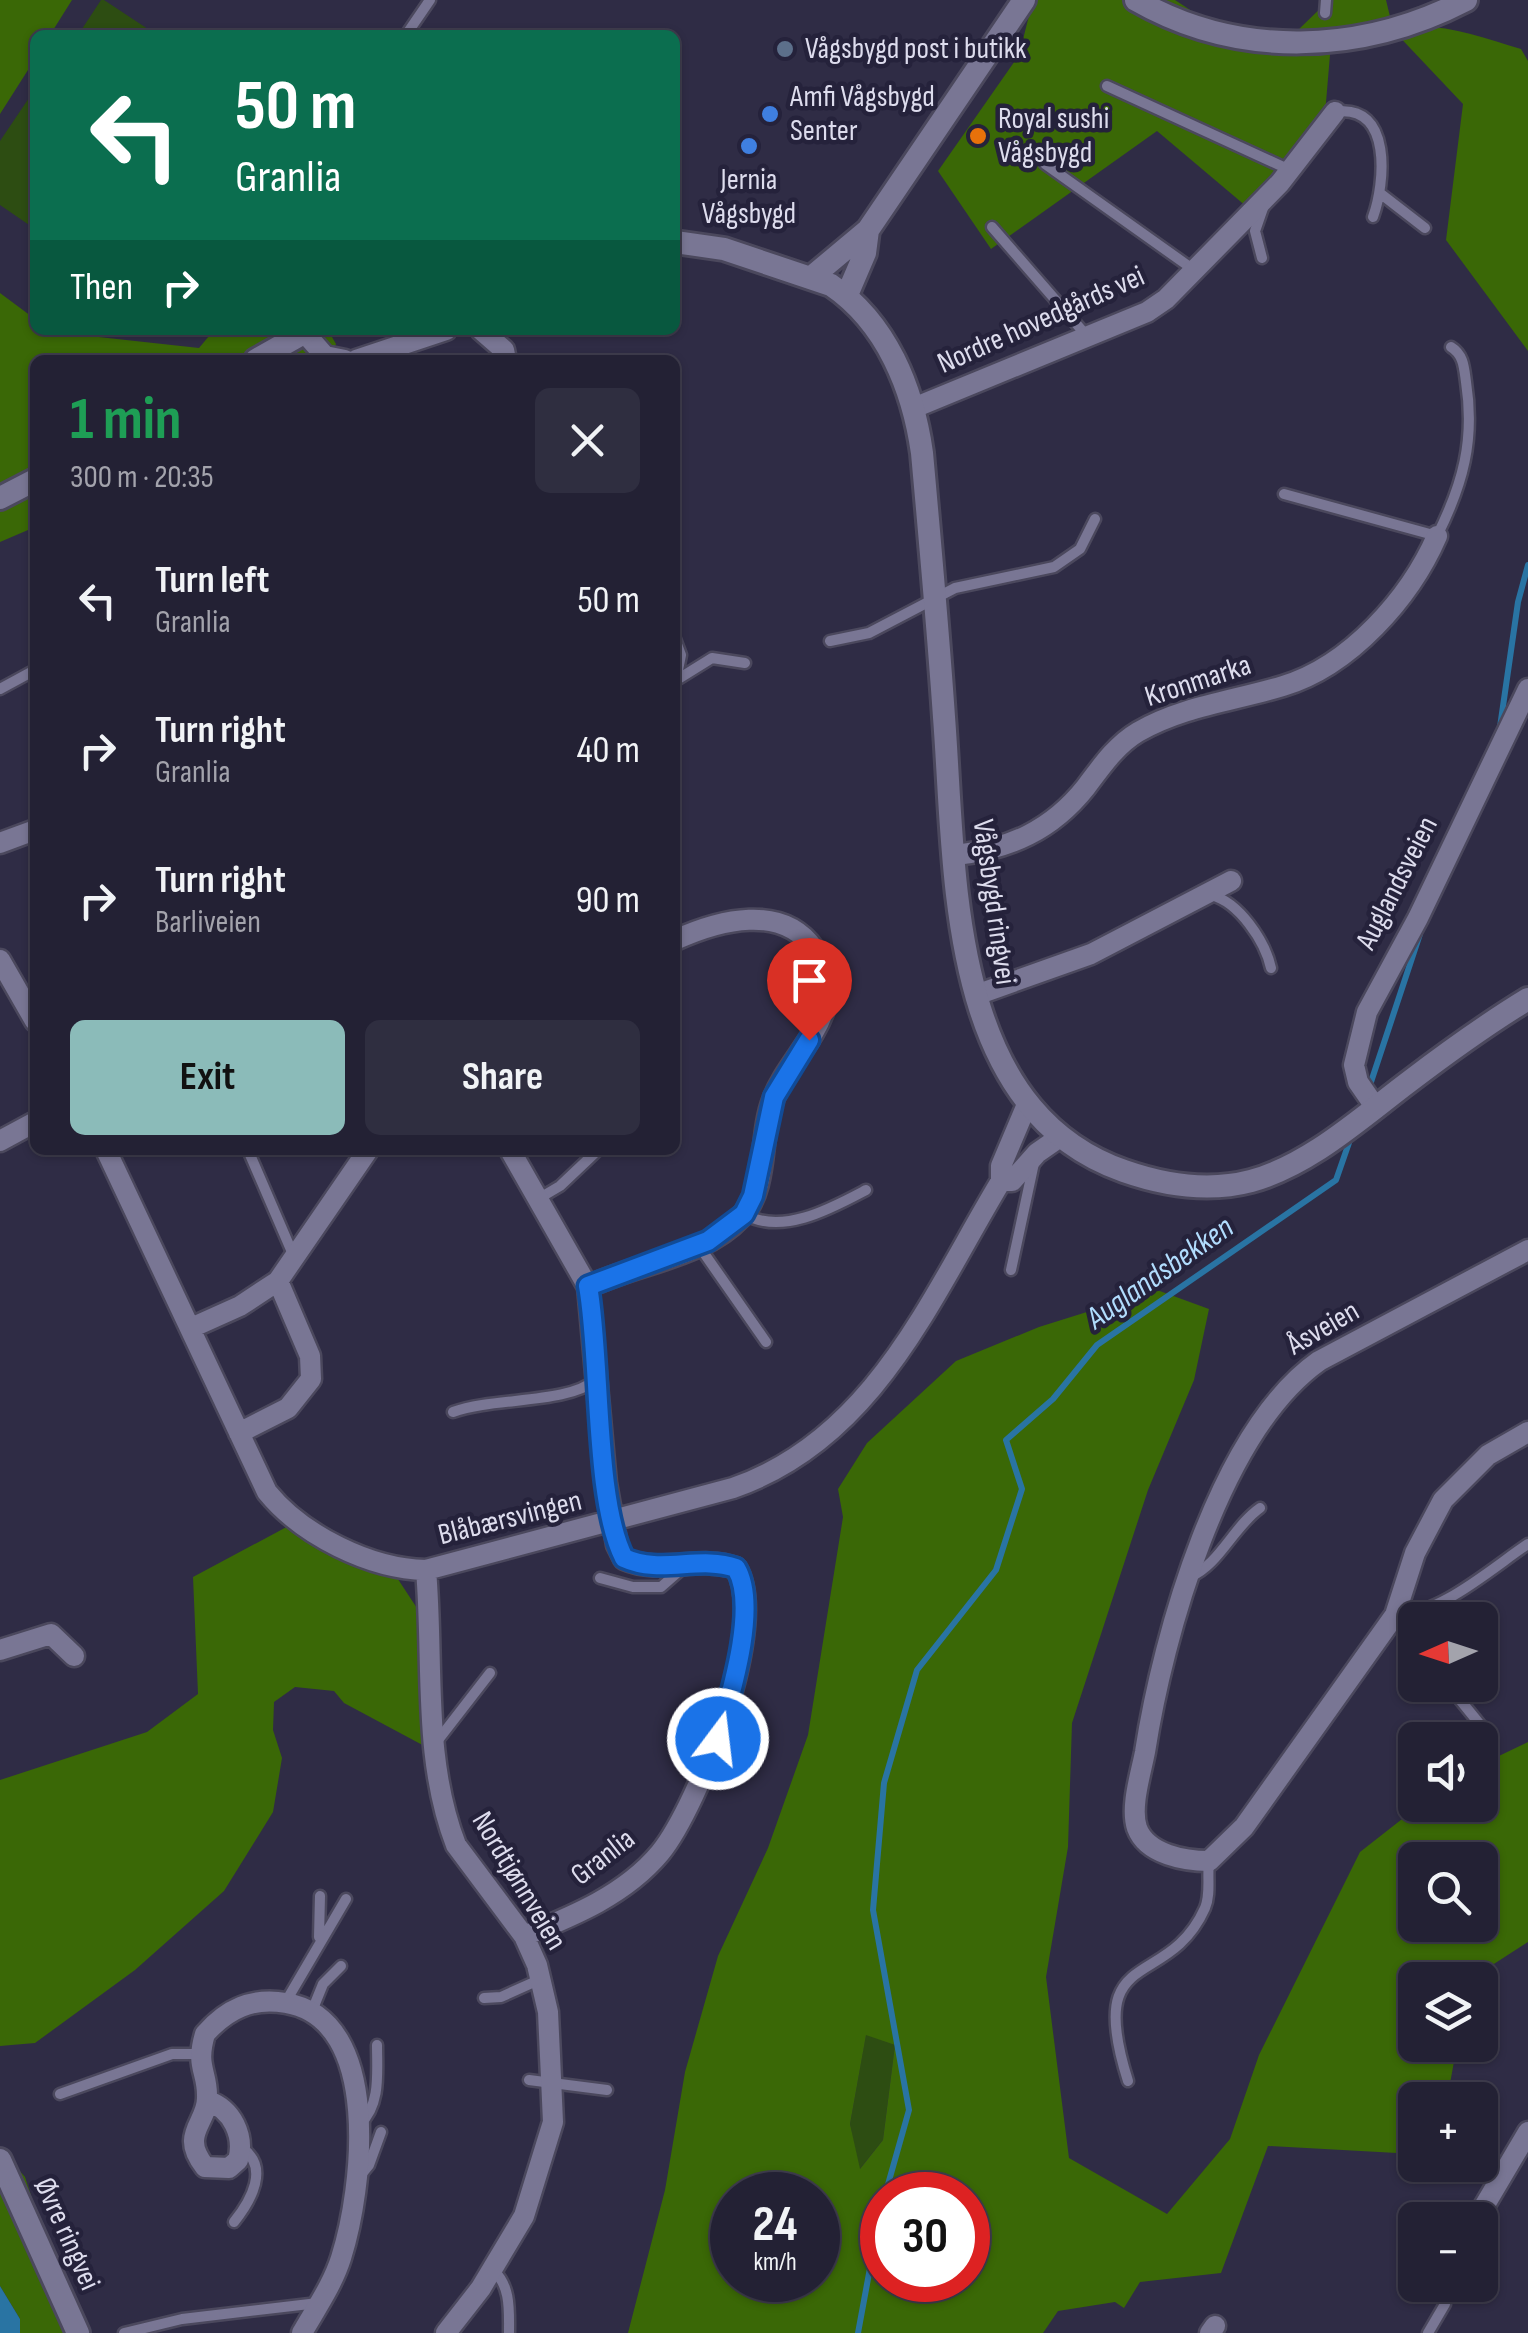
<!DOCTYPE html>
<meta charset="utf-8">
<style>
:root{--surface:#232134;--page:#2f2e40;--text:#f1f3f6;--muted:#a3a3ac;--line:#403e4f;--accent:#8bbbb9}
body{margin:0;font-family:"Sofia Sans Condensed",sans-serif;background:var(--page);color:var(--text);height:100vh;display:flex;flex-direction:column;font-size:38px;white-space:nowrap}
*{box-sizing:border-box;margin:0}
p{font-size:32px;color:var(--muted)}
.icon{flex:none;width:55px;height:55px;fill:none;stroke:currentColor;stroke-width:2;stroke-linecap:round;stroke-linejoin:round}
.map{position:relative;flex:1;overflow:hidden}
.sheet{position:absolute;left:30px;top:355px;width:650px;height:800px;display:flex;flex-direction:column;background:var(--surface);border-radius:15px;box-shadow:0 2px 8px #0004,0 0 0 2px var(--line)}
.sheet>*{flex:none}
.hud{position:absolute;left:30px;top:30px;width:650px;height:305px;border-radius:15px;box-shadow:0 2px 8px #0004,0 0 0 2px var(--line);background:#0b6e4f;color:#fff;overflow:hidden}
.needle{width:65px;rotate:267deg}
.buttons{position:absolute;left:1398px;top:1602px;display:grid;gap:20px}
.buttons a{display:grid;place-items:center;width:100px;height:100px;border-radius:15px;background:var(--surface);box-shadow:0 2px 8px #0004,0 0 0 2px var(--line);font-size:50px}
.speed{position:absolute;left:710px;top:2172px;display:flex;gap:20px;font-size:50px;font-weight:700;text-align:center}
.speed>*{display:grid;place-content:center;width:130px;height:130px;border-radius:50%;background:var(--surface);box-shadow:0 2px 8px #0004,0 0 0 2px var(--line);line-height:1}
.speed small{font-size:25px;font-weight:400}
.speed .limit{border:15px solid #d22;background:#fff;color:#111}
.pin{position:absolute;display:grid;place-items:center;width:85px;height:85px;color:#fff;margin:-102px -42px;border-radius:50% 50% 50% 0;rotate:-45deg;box-shadow:0 0 10px #0007}
.pin .icon{rotate:45deg}
.me{position:absolute;width:110px;margin:-55px;rotate:15deg;stroke-linejoin:round;filter:drop-shadow(0 0 8px #0008)}
.turn{display:flex;align-items:center;gap:35px;height:210px;padding:0 40px;font-size:45px}
.turn .icon{width:130px;height:130px;stroke-width:2.5}
.turn b{display:block;font-size:70px;line-height:85px}
.then{display:flex;align-items:center;height:95px;padding:0 40px;background:#0003;gap:20px;font-size:38px}
.round{display:grid;place-items:center;flex:none;width:105px;height:105px;border-radius:15px;background:var(--page)}
.summary{display:flex;align-items:center;justify-content:space-between;height:170px;padding:0 40px}
h1{font-size:60px;font-weight:700;line-height:75px;color:#1e9e55}
.action{display:flex;gap:20px;margin-top:auto;padding:20px 40px}
.action a{flex:1;height:115px;border-radius:15px;background:var(--accent);color:#111;font-size:40px;font-weight:700;line-height:115px;text-align:center}
.action a+a{background:var(--page);color:var(--text)}
ul{padding:0;list-style:none}
li{display:flex;align-items:center;gap:30px;height:150px;padding:0 40px}
li div{flex:1}
li b{display:block;font-size:38px}
li em{font-style:normal}
.map>svg:first-child{display:block}
.green{fill:#2d4d12}
.forest{fill:#3a6806;fill-rule:evenodd}
.water{fill:#2974a3}
.lines{fill:none;stroke-linecap:round;stroke-linejoin:round}
.stream{stroke:#2974a3;stroke-width:6}
.service-casing{stroke:#4b485d;stroke-width:15}
.minor-casing{stroke:#4b485d;stroke-width:25}
.tertiary-casing{stroke:#4b485d;stroke-width:28}
.service{stroke:#797694;stroke-width:10}
.minor{stroke:#797694;stroke-width:20}
.tertiary{stroke:#797694;stroke-width:22}
.route-casing{stroke:#114b97;stroke-width:25}
.route{stroke:#1a73e8;stroke-width:18}
.service-dot{fill:#5c6f8a;stroke:#25223b;stroke-width:4}
.shop-dot{fill:#3f7fe0;stroke:#25223b;stroke-width:4}
.food-dot{fill:#e8710a;stroke:#25223b;stroke-width:4}
.labels{text-anchor:middle;dominant-baseline:central;stroke-width:9;stroke-linejoin:round;paint-order:stroke}
.poi-label{font-size:30px;fill:#dddced;stroke:#25223b;text-anchor:start}
.street-label{font-size:30px;fill:#dddced;stroke:#25223b}
.water-label{font-size:32px;font-style:italic;fill:#b1dcfd;stroke:#25223b}
</style>
<div class="map">
<svg width="1528" height="2333" viewBox="0 0 1528 2333">
<rect width="100%" height="100%" fill="#2f2c45"/>
<path class="green" d="M101 0H104L157 35H78Z
M35 89V229L0 205V141Z
M866 2034 895 2045 883 2140 859 2170 850 2124Z"/>
<path class="forest" d="M0 0H72L50 35H35V59L0 114Z
M1033 0H1175L1219 29 1295 33 1329 0H1386L1393 29C1437 20 1479 36 1521 49L1528 61V351L1446 240 1463 104 1393 30 1331 43 1324 126 1247 207 1157 131 991 249 938 171 1019 55Z
M0 293 35 319V330L199 348 214 330H328L336 344 330 360H35V527L0 542Z
M1157 1290 1209 1309 1194 1380 1148 1490 1072 1723 1068 1847 1046 1977 1069 2158 1167 2214 1230 2139 1259 2055 1360 1852 1420 1805H1480V1765L1528 1742V1942L1469 1980H1415V2045H1457L1447 2100H1415V2154L1268 2146 1221 2273 1140 2282 1124 2308 1115 2302 1058 2311 1043 2333H628L665 2190 685 2072 718 1956 768 1848 808 1735 843 1517 838 1489 867 1443 956 1361 1039 1327ZM1415 1860H1480V1925H1415ZM866 2035 895 2045 883 2140 860 2169 850 2124ZM732 2195H818V2280H732ZM968 2195V2280H882V2195Z
M294 1523 388 1564 434 1634 443 1756 344 1703 334 1691 295 1687 274 1702 273 1730 282 1758 273 1812 224 1891 135 1970 35 2043 0 2046V1780L147 1732 198 1694 193 1577Z
M0 2148 25 2177 76 2333H20V2319L0 2286Z"/>
<path class="water" d="M0 2286 20 2319V2333H0Z"/>
<g class="lines">
<path class="stream" d="M1500 727 1518 602 1528 565
M1369 1088 1420 934
M885 2195 909 2110 873 1910 884 1783 917 1670 996 1570 1022 1489 1006 1440 1053 1399 1097 1345 1336 1180 1351 1137
M858 2333 882 2203"/>
<g class="service-casing">
<path id="service" d="M1325 13 1326 0
M406 35 430 0
M1107 86 1290 170
M1335 112C1393 103 1385 184 1373 217
M1045 164 1194 270
M1381 194 1425 228
M992 227 1086 335
M1262 258 1255 231 1263 208
M1284 494 1437 536C1463 484 1475 440 1466 382 1464 368 1464 355 1451 347
M675 639 681 655 676 680
M830 641 869 633 955 588 1054 567 1080 549 1095 519
M675 681 712 658 745 663
M0 689 35 670
M1211 895C1239 902 1265 941 1271 968
M248 1150 295 1259
M538 1199 560 1186 598 1150
M744 1214C782 1236 832 1208 866 1190
M699 1246 766 1342
M1011 1270 1034 1163
M453 1412C494 1397 568 1404 595 1380
M1190 1577C1219 1565 1234 1526 1260 1508
M600 1578 633 1587H661L685 1566
M1396 1612C1433 1621 1497 1564 1528 1544
M1395 1616 1415 1647
M1448 1685 1491 1738
M435 1744 490 1673
M319 1937 320 1896
M484 1998 501 1997 541 1979
M285 2003 346 1899
M312 2011 323 1984 341 1966
M529 2080 607 2090
M1128 2081C1084 1942 1167 1993 1205 1908 1211 1894 1207 1877 1209 1862
M60 2094 172 2054H199
M360 2124C381 2105 377 2072 377 2045
M360 2176 369 2165 381 2132
M234 2222C251 2201 270 2167 242 2148
M493 2270C511 2286 509 2310 509 2333
M124 2333 182 2319 318 2303
M1428 2333 1445 2304"/>
</g>
<g class="minor-casing">
<path id="minor" d="M481 330 504 350 506 360
M304 332 325 356 345 360
M356 360 446 330
M916 407 1147 312 1166 299 1280 183 1335 112
M0 843 35 830
M956 855C1010 849 1052 830 1086 787 1101 767 1116 745 1138 732 1183 706 1234 701 1283 686 1350 666 1410 598 1437 536
M0 960 35 1021
M976 995 1091 954 1231 881
M1376 1108 1358 1082 1354 1065 1367 1012 1418 918 1528 689
M0 1141 35 1122
M106 1150 267 1492C302 1535 370 1569 426 1570L733 1488C874 1439 930 1299 1001 1181V1166L1028 1102
M510 1150 588 1287 606 1483 617 1545 624 1559C661 1575 699 1555 736 1568 770 1623 699 1805 660 1853 625 1895 573 1916 524 1936
M1001 1181H1012L1037 1153 1060 1137
M1528 1250 1319 1361C1220 1431 1163 1635 1145 1752 1141 1773 1130 1807 1137 1828 1147 1855 1186 1861 1209 1861L1244 1827 1395 1615 1415 1553 1443 1500 1488 1455 1528 1432
M588 1287C636 1263 703 1258 741 1217 769 1187 759 1136 773 1100 785 1067 814 1042 825 1007 831 985 827 968 814 949 782 903 719 920 675 940
M191 1328 240 1306 278 1281 368 1150
M239 1433 288 1408 311 1379 310 1356 278 1281
M426 1570C434 1661 422 1758 456 1845L524 1936 537 1965 548 2012 553 2122 524 2216 481 2288 446 2333
M0 1650 51 1634 74 1656
M208 2101C232 2109 245 2136 238 2160L229 2168 205 2167C179 2134 207 2124 207 2098 208 2071 195 2068 205 2034 227 2009 252 1997 286 2003 383 2019 363 2189 341 2258 333 2284 315 2310 302 2333
M1476 2220 1528 2132
M1210 2333 1215 2326"/>
</g>
<g class="tertiary-casing">
<path id="tertiary" d="M1136 0C1239 59 1362 54 1466 0
M675 242 724 249 831 285C887 323 913 389 922 453 930 541 938 629 944 717 956 872 946 1109 1124 1171 1164 1185 1209 1192 1251 1181 1310 1165 1362 1117 1410 1081 1448 1052 1487 1024 1528 999
M813 276 868 230 1024 0
M847 295 865 253 868 230
M256 360 309 330
M0 498 35 480
M0 2160 78 2333"/>
</g>
<use href="#service" class="service"/>
<use href="#minor" class="minor"/>
<use href="#tertiary" class="tertiary"/>
</g>
<g class="lines">
<g class="route-casing">
<path id="route" d="M718 1739C730 1697 759 1606 736 1568 699 1555 661 1575 624 1558 594 1500 601 1358 588 1286L708 1241 744 1214 753 1196 774 1097 809 1040"/>
</g>
<use href="#route" class="route"/>
</g>
<circle class="service-dot" cx="785" cy="49" r="10"/>
<g class="shop-dot">
<circle cx="770" cy="114" r="10"/>
<circle cx="749" cy="146" r="10"/>
</g>
<circle class="food-dot" cx="978" cy="136" r="10"/>
<g class="labels">
<g class="poi-label">
<text x="805" y="49">Vågsbygd post i butikk</text>
<text x="790" y="97">Amfi Vågsbygd<tspan x="790" dy="34">Senter</tspan></text>
<text x="998" y="119">Royal sushi<tspan x="998" dy="34">Vågsbygd</tspan></text>
<text x="749" y="180" text-anchor="middle">Jernia<tspan x="749" dy="34">Vågsbygd</tspan></text>
</g>
<g class="street-label">
<text transform="translate(1041 320) rotate(-24)">Nordre hovedgårds vei</text>
<text transform="translate(1198 681) rotate(-18)">Kronmarka</text>
<text transform="translate(1397 883) rotate(-63)">Auglandsveien</text>
<text transform="translate(994 902) rotate(82)">Vågsbygd ringvei</text>
<text transform="translate(1323 1328) rotate(-30)">Åsveien</text>
<text transform="translate(510 1518) rotate(-14)">Blåbærsvingen</text>
<text transform="translate(603 1857) rotate(-38)">Granlia</text>
<text transform="translate(519 1881) rotate(59)">Nordtjønnveien</text>
<text transform="translate(67 2234) rotate(66)">Øvre ringvei</text>
</g>
<g class="water-label">
<text transform="translate(1160 1273) rotate(-35)">Auglandsbekken</text>
</g>
</g>
</svg>
<div class="buttons">
<a><svg class="needle" viewBox="-14 -14 28 28"><path d="M0-13l5 13h-10z" fill="#e53935"/><path d="M0 13l5-13h-10z" fill="#a3a3ac"/></svg></a>
<a><svg class="icon" aria-label="sound" viewBox="0 0 24 24"><path d="M4 9h4l5-4v14l-5-4H4zM17 9q2 3 0 6"/></svg></a>
<a><svg class="icon" aria-label="search" viewBox="0 0 24 24"><circle cx="10" cy="10" r="6"/><path d="M15 15l6 6"/></svg></a>
<a><svg class="icon" aria-label="layers" viewBox="0 0 24 24"><path d="M12 4l9 5-9 5-9-5zM3 14l9 5 9-5"/></svg></a>
<a>+</a>
<a>−</a>
</div>
<div class="speed"><div>24<small>km/h</small></div><div class="limit">30</div></div>
<div class="pin" style="left:809px;top:1040px;background:#d93025"><svg class="icon" aria-label="arrive" viewBox="0 0 24 24"><path d="M6 21V4h12l-3 4 3 4H6"/></svg></div>
<svg class="me" style="left:718px;top:1739px" viewBox="-20 -20 40 40"><circle r="17" fill="#1a73e8" stroke="#fff" stroke-width="3"/><path d="M0-11L8 9 0 5-8 9z" fill="#fff"/></svg>
<div class="hud">
<div class="turn"><svg class="icon" aria-label="left" viewBox="0 0 24 24"><path d="M17 20v-9H6M10 6l-5 5 5 5"/></svg><div><b>50 m</b>Granlia</div></div>
<div class="then">Then<svg class="icon" aria-label="right" viewBox="0 0 24 24"><path d="M7 20v-9h11M14 6l5 5-5 5"/></svg></div>
</div>
<section class="sheet">
<div class="summary"><div><h1>1 min</h1><p>300 m · 20:35</p></div><a class="round"><svg class="icon" aria-label="close" viewBox="0 0 24 24"><path d="M6 6l12 12M18 6L6 18"/></svg></a></div>
<ul>
<li><svg class="icon" aria-label="left" viewBox="0 0 24 24"><path d="M17 20v-9H6M10 6l-5 5 5 5"/></svg><div><b>Turn left</b><p>Granlia</p></div><em>50 m</em></li>
<li><svg class="icon" aria-label="right" viewBox="0 0 24 24"><path d="M7 20v-9h11M14 6l5 5-5 5"/></svg><div><b>Turn right</b><p>Granlia</p></div><em>40 m</em></li>
<li><svg class="icon" aria-label="right" viewBox="0 0 24 24"><path d="M7 20v-9h11M14 6l5 5-5 5"/></svg><div><b>Turn right</b><p>Barliveien</p></div><em>90 m</em></li>
</ul>
<div class="action"><a>Exit</a><a>Share</a></div>
</section>
</div>
